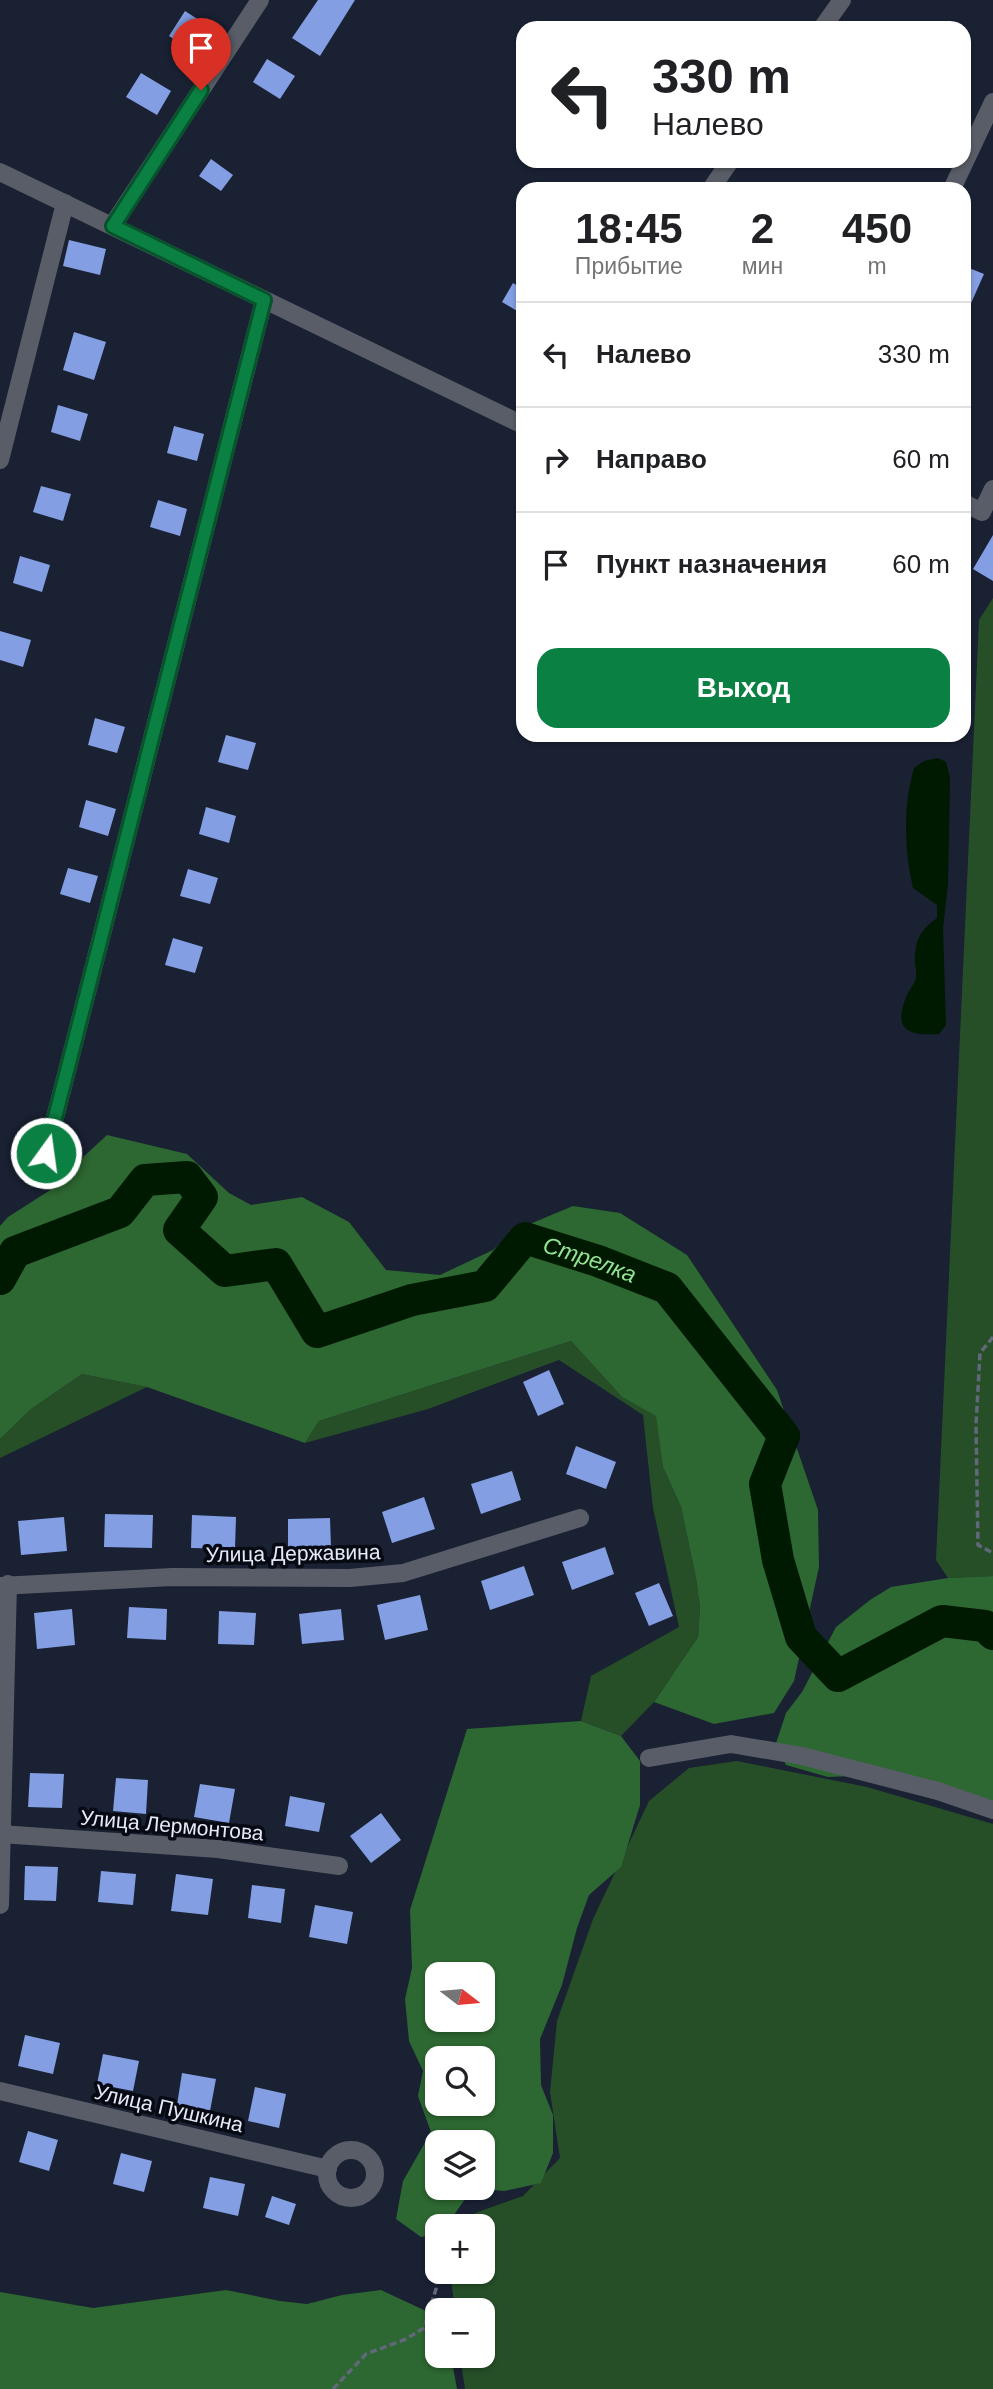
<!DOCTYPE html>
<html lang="ru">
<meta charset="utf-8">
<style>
:root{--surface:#fff;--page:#f2f2f2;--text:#202124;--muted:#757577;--line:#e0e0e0;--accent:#0b8043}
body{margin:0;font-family:Arial,sans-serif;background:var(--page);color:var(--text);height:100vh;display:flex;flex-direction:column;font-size:26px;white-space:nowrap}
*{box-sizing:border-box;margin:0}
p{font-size:23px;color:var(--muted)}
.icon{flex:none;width:38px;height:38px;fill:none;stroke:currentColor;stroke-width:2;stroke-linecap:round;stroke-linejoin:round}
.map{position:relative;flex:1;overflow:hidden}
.drawer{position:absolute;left:516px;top:182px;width:455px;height:560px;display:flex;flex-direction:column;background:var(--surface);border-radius:21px;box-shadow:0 2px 5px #0004}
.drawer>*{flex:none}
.hud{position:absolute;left:516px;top:21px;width:455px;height:147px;border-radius:21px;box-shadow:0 2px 5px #0004;background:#fff;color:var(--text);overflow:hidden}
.needle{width:46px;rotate:106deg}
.tools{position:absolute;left:425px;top:1962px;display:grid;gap:14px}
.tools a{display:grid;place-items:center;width:70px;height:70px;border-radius:14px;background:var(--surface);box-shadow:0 2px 5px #0004;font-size:35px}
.pin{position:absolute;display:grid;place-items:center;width:60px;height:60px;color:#fff;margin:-72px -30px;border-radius:50% 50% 50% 0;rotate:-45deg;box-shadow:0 0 7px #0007}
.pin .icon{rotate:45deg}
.me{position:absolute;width:77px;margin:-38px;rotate:14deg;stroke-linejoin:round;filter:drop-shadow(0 0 5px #0008)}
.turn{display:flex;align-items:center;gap:24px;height:147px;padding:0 21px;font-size:32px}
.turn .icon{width:91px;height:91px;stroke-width:2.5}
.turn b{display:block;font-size:49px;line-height:60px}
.eta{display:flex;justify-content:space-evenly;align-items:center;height:119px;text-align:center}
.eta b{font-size:42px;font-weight:700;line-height:49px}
.button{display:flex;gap:14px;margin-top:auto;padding:14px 21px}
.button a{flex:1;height:80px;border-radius:21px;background:var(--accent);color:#fff;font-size:28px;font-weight:700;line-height:80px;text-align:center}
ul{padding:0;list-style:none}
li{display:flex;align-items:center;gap:21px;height:105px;padding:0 21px;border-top:2px solid var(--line)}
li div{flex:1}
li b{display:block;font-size:26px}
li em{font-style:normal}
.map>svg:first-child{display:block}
.green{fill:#264f28}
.forest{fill:#2d6731;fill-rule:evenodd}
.water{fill:#001901}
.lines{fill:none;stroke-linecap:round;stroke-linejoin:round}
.river{stroke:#001901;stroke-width:32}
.building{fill:#839ee2}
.path{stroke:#616879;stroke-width:3.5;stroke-dasharray:7 3.5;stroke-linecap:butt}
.minor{stroke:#595d67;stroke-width:18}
.route-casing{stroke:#07532c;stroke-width:18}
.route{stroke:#0b8043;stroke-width:12}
.labels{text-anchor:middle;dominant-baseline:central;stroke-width:7;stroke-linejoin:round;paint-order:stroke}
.street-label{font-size:21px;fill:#e5eaf7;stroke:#070a12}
.water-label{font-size:23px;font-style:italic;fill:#93e495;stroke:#070a12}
</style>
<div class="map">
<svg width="993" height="2389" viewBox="0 0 993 2389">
<rect width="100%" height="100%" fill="#192133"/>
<path class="green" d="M993 598V1576L948 1578 936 1560 979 620Z
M571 1341 622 1397 657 1416 663 1467 681 1507 696 1578 700 1608 698 1637 654 1702 621 1736 581 1721 591 1676 679 1627 653 1508 643 1415 559 1360 428 1409 305 1443 319 1421Z
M82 1374 147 1387 0 1458V1439L30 1410Z
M737 1761 867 1787 993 1824V2389H465L460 2356H483V2310H455L450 2272H483V2226H468L475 2213 523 2196 560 2158 550 2092 557 2021 593 1919 649 1801 689 1768Z"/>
<path class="forest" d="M107 1135 187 1154 229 1193 251 1205 302 1197 349 1222 386 1270 440 1275 493 1250 513 1231 573 1206 620 1213 687 1255 777 1390 818 1510 819 1567 794 1681 774 1713 714 1724 654 1702 698 1637 700 1608 696 1578 681 1507 663 1467 656 1416 622 1397 571 1341 319 1421 305 1443 147 1387 82 1374 30 1410 0 1439V1226L8 1217 55 1187 80 1160Z
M993 1576V1816L853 1776 828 1777 786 1765 776 1743 786 1713 802 1692 836 1627 870 1600 891 1587 948 1578Z
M581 1721 621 1736 640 1761V1805L621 1867 589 1895 577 1928 562 1985 540 2039 541 2085 553 2115V2153L541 2183 504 2191 473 2188 446 2226H438L437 2234 421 2237 396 2219 403 2181 431 2132 418 2096 423 2071 409 2041 405 1999 412 1968 410 1910 467 1729ZM438 1974H483V2020H438ZM438 2058H483V2104H438ZM438 2142H483V2188H438Z
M226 2290 280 2301 307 2304 342 2295 381 2290 426 2311 437 2323 438 2356H451L457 2389H0V2292L93 2308Z"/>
<path class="water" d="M938 758 946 762 950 778 948 884 943 928 946 1025 939 1034C908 1036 892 1030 907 995 909 990 913 986 915 981 917 976 916 970 915 964 915 941 918 932 937 918V905L913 888C904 849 903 807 914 768L924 761Z"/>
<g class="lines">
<path class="river" id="s1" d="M0 1279 15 1252 120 1212 145 1180 187 1177 202 1197 179 1230 225 1271 276 1264 317 1332 412 1300 485 1286 525 1238 598 1261 667 1288 784 1436 765 1484 778 1560 801 1637 838 1676 942 1621 985 1626 993 1634"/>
</g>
<path class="building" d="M318 0H355L320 56 292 38Z
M185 11 213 29 197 54 169 36Z
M267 59 295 76 280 99 253 82Z
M141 73 171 91 157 115 126 97Z
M211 159 233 175 221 191 199 176Z
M69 240 106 249 100 275 63 266Z
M964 266 984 274 964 319Z
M513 283 523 289V301L517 311 502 302Z
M74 332 106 342 94 380 63 370Z
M58 405 88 414 80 441 51 432Z
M174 426 204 434 197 461 167 453Z
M41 486 71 494 63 521 33 512Z
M158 500 187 509 180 536 150 527Z
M993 535V581L973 569Z
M20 556 50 565 42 592 13 583Z
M0 631 31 640 23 667 0 660Z
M95 718 125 727 117 753 88 745Z
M226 735 256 743 248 770 218 762Z
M86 800 116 809 108 836 79 827Z
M206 807 236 816 229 843 199 834Z
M68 868 98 876 90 903 60 894Z
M188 869 218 878 210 904 180 896Z
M173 938 203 947 195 973 165 965Z
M549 1370 564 1404 538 1416 523 1382Z
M576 1446 616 1462 606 1489 566 1474Z
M512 1471 521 1500 481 1514 471 1484Z
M424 1497 435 1529 392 1543 382 1512Z
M105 1514 153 1515 152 1548 104 1547Z
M192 1515 236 1517 235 1549 191 1548Z
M64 1517 67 1551 21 1555 18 1521Z
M330 1518 331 1548 288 1549V1519Z
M605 1547 614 1574 572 1590 562 1562Z
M524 1566 534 1595 490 1610 481 1581Z
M659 1583 673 1616 649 1626 635 1593Z
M420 1595 428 1630 385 1640 377 1605Z
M129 1607 167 1609 166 1640 127 1638Z
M72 1609 75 1645 37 1649 34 1613Z
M341 1609 344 1640 302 1644 299 1614Z
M219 1611 256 1613 254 1645 218 1644Z
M30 1773 64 1774 62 1808 28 1807Z
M116 1778 148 1780 146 1814 113 1811Z
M200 1784 235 1789 229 1823 194 1817Z
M290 1796 325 1803 319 1832 285 1826Z
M381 1813 401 1840 371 1863 350 1836Z
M25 1866 58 1867 56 1901 24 1900Z
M101 1871 136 1874 133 1905 98 1902Z
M176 1874 213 1879 208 1915 171 1911Z
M252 1885 285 1889 281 1923 248 1918Z
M315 1905 353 1912 347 1944 309 1937Z
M25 2035 60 2043 53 2074 18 2066Z
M103 2054 139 2061 133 2091 97 2084Z
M182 2073 216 2079 210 2111 177 2105Z
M255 2087 286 2094 279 2128 248 2121Z
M28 2131 58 2140 49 2171 19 2162Z
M121 2153 152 2161 144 2192 113 2184Z
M210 2177 245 2184 238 2216 203 2208Z
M272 2196 296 2204 289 2225 265 2217Z"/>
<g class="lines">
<path class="path" d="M993 1337 980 1353 976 1425 978 1545 993 1553
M333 2389 366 2354 406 2339 424 2328 436 2289 435 2240"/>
<path class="minor" d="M822 28 842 0
M0 172 523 425
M711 189 730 161
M952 189 993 102
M112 226 260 0
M0 460 65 203
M964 503 982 512 993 489
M46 1153 264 300
M0 1586 172 1577 350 1578 403 1573 580 1518
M649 1758 731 1744 802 1756 938 1791 993 1810
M0 1834 218 1849 339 1866
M0 1905 8 1584
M0 2091 328 2169
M327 2174a24 24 0 1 1 48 0a24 24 0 1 1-48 0Z"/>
</g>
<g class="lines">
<g class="route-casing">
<path id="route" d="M46 1153 264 300 113 226 201 90"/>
</g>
<use href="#route" class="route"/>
</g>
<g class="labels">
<g class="street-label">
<text transform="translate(293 1553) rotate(-1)">Улица Державина</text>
<text transform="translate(172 1825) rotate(5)">Улица Лермонтова</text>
<text transform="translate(169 2108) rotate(13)">Улица Пушкина</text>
</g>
<g class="water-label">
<text stroke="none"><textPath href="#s1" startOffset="789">Стрелка</textPath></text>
</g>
</g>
</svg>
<div class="tools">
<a><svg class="needle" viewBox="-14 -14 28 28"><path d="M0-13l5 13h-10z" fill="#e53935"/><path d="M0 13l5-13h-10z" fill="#757577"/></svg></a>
<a><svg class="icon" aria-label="search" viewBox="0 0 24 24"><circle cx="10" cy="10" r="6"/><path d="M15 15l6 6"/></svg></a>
<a><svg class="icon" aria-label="layers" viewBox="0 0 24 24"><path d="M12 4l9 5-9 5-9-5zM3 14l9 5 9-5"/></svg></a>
<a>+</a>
<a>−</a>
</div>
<div class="pin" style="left:201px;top:90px;background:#d93025"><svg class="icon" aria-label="arrive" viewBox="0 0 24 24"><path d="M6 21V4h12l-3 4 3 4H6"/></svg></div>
<svg class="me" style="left:46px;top:1153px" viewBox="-20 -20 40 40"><circle r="17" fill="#0b8043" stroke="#fff" stroke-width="3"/><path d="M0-11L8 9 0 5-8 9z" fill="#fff"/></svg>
<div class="hud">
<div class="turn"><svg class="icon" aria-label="left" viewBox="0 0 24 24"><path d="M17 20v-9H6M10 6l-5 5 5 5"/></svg><div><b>330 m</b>Налево</div></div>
</div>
<section class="drawer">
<div class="eta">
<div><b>18:45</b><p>Прибытие</p></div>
<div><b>2</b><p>мин</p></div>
<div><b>450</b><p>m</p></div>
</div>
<ul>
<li><svg class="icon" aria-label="left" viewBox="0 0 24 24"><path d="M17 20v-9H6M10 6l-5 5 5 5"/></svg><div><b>Налево</b></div><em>330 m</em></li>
<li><svg class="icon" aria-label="right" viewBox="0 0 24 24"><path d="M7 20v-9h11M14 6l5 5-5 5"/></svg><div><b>Направо</b></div><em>60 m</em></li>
<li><svg class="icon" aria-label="arrive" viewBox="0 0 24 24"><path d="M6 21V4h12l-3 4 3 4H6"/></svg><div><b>Пункт назначения</b></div><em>60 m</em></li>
</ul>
<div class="button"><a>Выход</a></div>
</section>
</div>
